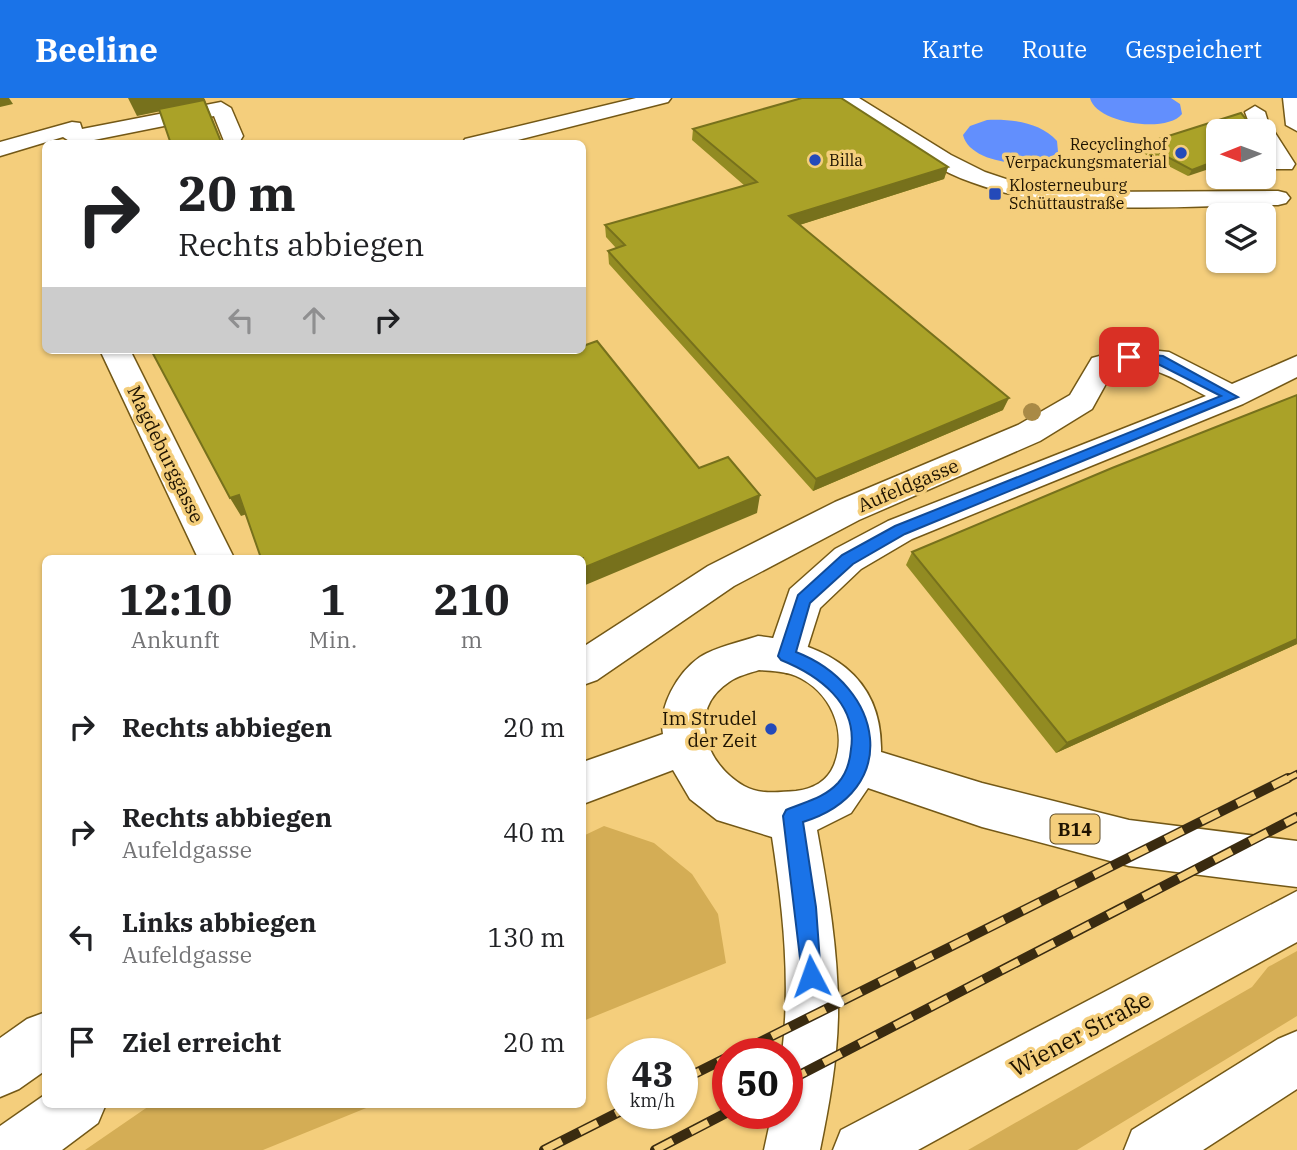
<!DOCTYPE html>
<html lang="de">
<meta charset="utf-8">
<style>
:root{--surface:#fff;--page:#f6f6f6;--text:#202124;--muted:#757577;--accent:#1a73e8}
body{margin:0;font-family:"IBM Plex Serif",serif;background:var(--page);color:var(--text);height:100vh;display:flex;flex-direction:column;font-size:26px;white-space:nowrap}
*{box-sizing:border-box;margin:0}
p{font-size:23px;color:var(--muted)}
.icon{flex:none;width:38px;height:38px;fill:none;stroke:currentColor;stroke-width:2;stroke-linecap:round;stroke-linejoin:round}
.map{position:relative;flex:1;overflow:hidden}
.side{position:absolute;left:42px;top:457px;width:544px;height:553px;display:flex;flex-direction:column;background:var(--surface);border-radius:10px;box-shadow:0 2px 5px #0004}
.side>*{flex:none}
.hud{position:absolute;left:42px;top:42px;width:544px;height:214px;border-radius:10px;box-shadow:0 2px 5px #0004;background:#fff;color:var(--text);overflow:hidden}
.needle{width:46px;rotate:269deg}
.buttons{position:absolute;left:1206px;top:21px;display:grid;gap:14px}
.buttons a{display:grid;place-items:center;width:70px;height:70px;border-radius:10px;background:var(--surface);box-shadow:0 2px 5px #0004;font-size:35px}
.speed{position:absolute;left:607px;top:940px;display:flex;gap:14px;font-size:35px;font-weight:700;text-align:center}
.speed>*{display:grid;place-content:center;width:91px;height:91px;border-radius:50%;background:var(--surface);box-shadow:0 2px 5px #0004;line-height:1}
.speed small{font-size:18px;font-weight:400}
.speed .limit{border:10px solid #d22;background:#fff;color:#111}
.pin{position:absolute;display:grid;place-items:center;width:60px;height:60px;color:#fff;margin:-30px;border-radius:14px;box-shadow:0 4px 10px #0006}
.me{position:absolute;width:77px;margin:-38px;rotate:356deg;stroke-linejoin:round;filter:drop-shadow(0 0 5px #0008)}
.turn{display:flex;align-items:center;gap:24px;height:147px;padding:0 21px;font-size:32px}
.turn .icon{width:91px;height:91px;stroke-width:2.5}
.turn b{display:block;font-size:49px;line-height:60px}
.lanes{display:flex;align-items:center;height:66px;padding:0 21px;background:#0003;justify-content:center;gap:35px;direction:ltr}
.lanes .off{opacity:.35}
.eta{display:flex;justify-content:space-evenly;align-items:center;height:119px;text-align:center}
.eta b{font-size:42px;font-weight:700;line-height:49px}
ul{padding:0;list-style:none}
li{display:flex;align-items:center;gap:21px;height:105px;padding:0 21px}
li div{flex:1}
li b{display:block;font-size:26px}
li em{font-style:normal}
header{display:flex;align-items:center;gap:42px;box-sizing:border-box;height:98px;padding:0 35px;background:var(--accent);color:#fff}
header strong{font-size:33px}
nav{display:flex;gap:38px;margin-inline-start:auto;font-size:24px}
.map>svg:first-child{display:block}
.green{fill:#d4ad55}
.water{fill:#628ffd}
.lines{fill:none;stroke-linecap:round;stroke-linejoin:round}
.minor-casing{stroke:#735816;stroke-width:3}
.major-casing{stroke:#735816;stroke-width:3}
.minor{fill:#fff;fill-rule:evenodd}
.major{fill:#fff;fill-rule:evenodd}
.rail-far1-casing{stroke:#3a2b10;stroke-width:8}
.rail-casing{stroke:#3a2b10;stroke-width:10}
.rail-far1{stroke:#f4ce7c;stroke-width:5;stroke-dasharray:16;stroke-linecap:butt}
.rail{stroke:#f4ce7c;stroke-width:7;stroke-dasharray:20;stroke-linecap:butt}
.tree{fill:#a98a46}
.wall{fill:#928b22}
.shaded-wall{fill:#77711c}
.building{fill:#aaa228;stroke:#77711c;stroke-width:2}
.route{fill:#1a73e8;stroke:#114b97;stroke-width:2}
.poi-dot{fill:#244ab9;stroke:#f4ce7c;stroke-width:2.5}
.labels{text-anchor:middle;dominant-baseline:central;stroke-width:7;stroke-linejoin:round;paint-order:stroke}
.far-poi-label{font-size:16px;fill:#1e1300;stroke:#f4ce7c;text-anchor:start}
.shield{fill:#f4ce7c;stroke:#5e4b25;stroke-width:2}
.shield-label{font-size:18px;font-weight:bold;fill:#1e1300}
.street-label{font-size:19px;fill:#1e1300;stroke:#f4ce7c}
.poi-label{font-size:19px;fill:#1e1300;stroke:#f4ce7c;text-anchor:end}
.near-street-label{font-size:23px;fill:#1e1300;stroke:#f4ce7c}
</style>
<header>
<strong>Beeline</strong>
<nav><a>Karte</a><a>Route</a><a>Gespeichert</a></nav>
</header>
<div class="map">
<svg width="1297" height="1052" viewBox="0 0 1297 1052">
<rect width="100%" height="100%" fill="#f4ce7c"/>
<path class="green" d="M604 728 654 745 692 776 718 816 726 865 583 923V738Z
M1297 853V918L1077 1052H968L1252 889 1268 869Z
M152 1006H376L263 1052H85Z"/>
<path class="water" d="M1090 0H1171L1180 6 1182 16C1166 36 1096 25 1090 0Z
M987 22C1012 21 1040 24 1057 43L1058 54C1038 73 970 67 963 37L970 28Z"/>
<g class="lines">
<g class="minor-casing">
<path id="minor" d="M636 0H671L668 4 502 46H462L465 41Z
M835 0H859L951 57 985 74 1018 85 1088 94 1278 93 1286 95 1290 100 1286 105 1278 107C1175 107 1070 121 971 84 942 74 916 57 891 40 874 29 846 17 835 0Z
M1283 0H1297V33L1286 27Z
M221 4 231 10 243 38 240 43H224L214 18 74 46 63 39 0 58V44L72 24 80 25 82 31Z
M1255 8 1265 14 1268 24 1295 66 1292 71H1276L1264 51V33H1252L1245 14Z
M1129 250 1169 254 1232 286 1297 258V279L1243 306 912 441 861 471 820 510 801 570 787 575 773 570 767 558 790 491 835 451 888 423 1206 298C1174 281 1150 262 1113 273L1092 311 1040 343 859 422 734 488 597 582 583 587V549L708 468 835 404 1018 327 1070 297 1092 260Z
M100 252H130L234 460H198Z
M46 914V972L19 991 0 999V940L27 921Z"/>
</g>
<g class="major-casing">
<path id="major" d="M758 538C826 545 883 577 881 654L982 685 1129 722 1297 743V789L1129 768 982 729 868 690 851 715 817 732C828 793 839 856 838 919 837 964 829 1008 820 1052H764L772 1015H788V956H782C791 883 783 811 772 739L717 722 690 701 673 672 583 706V664L663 636C658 609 677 575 700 559 716 549 740 544 758 538ZM759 572C771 573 785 573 796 578 830 593 848 632 834 667 827 684 812 691 796 693 778 694 760 697 744 688 705 666 686 612 729 584 737 578 750 575 759 572Z
M1297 793V844L918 1052H833L841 1032Z
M1297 933V991L1203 1052H1124L1132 1032 1278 941Z
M46 996V1006H106L98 1025 62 1052H0V1028Z"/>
</g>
<use href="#minor" class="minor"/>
<use href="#major" class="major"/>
<g class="rail-far1-casing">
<path id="rail-far1" d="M1285 682 1297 676"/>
</g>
<g class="rail-casing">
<path id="rail" d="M736 956 1288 680
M682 982 728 959
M788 983 1297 719
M544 1052 623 1012
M655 1052 728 1014"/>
</g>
<use href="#rail-far1" class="rail-far1"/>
<use href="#rail" class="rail"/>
</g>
<circle class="tree" cx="1032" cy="314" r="9"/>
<path class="wall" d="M1241 15 1188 78 1139 53 1143 46Z
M693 31 948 69 944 81 799 127 1003 312 813 393 609 166 608 153 616 150 606 139 605 127 745 88 692 42Z
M912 454 1297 546 1056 655 906 467Z"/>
<path class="shaded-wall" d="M0 0H9L13 6 0 9Z
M128 0H204L222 46 205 4 137 18Z
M1218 62V68L1188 78 1192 72Z
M948 69 944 81 787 131 789 118Z
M1009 300 1003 312 813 393 816 381Z
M239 397 250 415 241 418 230 400Z
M760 397 757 415 583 488V470Z
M1297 541V546L1056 655 1067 645Z"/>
<path class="building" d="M802 0H841L948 69 789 118 1009 300 816 381 608 153 625 147 605 127 757 84 693 31Z
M204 2 222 46H171L159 11Z
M1241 15 1256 33H1218V62L1192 72 1143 46Z
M597 243 699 370 728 359 760 397 583 470V460H261L239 397 230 400 151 252H583V248Z
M1297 297V541L1067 645 912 454 1112 370Z"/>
<path class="route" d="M1129 255 1163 258 1238 299 905 436 853 466 810 505 796 554C884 588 903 693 803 724L816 809 821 878 818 885 811 888 803 885 783 718 786 712C804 704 823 701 838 685 846 676 850 663 851 651 858 605 818 577 781 562L778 558 798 497 842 457 895 428 1221 298 1156 265 1124 261V256Z"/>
<g class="poi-dot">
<circle cx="1181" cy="55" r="7"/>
<circle cx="815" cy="62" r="7"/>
<rect x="988" y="89" width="14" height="14" rx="3.5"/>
<circle cx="771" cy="631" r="7"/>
</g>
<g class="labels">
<g class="far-poi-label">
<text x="1167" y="46" text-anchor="end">Recyclinghof<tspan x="1167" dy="18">Verpackungsmaterial</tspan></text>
<text x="829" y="62">Billa</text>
<text x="1009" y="87">Klosterneuburg<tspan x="1009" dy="18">Schüttaustraße</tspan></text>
</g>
<rect class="shield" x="1050.5" y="716.5" width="49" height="29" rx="5"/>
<g class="shield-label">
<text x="1075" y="731">B14</text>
</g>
<g class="street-label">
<text transform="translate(166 356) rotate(64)">Magdeburggasse</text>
<text transform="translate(908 387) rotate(-23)">Aufeldgasse</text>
</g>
<g class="poi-label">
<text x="757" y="620">Im Strudel<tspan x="757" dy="22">der Zeit</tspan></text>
</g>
<g class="near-street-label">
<text transform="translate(1080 935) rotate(-28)">Wiener Straße</text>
</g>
</g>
</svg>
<div class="buttons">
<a><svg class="needle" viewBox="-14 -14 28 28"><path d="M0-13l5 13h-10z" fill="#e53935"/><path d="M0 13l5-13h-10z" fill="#757577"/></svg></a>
<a><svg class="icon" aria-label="layers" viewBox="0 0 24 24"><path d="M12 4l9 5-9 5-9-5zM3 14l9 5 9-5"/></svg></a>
</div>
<div class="speed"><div>43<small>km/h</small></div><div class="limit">50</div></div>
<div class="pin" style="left:1129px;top:259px;background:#d93025"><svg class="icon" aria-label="arrive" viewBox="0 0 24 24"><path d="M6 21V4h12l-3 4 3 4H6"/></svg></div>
<svg class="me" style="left:811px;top:878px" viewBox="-20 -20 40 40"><path d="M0-17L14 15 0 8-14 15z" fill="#1a73e8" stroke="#fff" stroke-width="4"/></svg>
<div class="hud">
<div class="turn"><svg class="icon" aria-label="right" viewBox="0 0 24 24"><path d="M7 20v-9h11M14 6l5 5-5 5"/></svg><div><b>20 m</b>Rechts abbiegen</div></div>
<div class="lanes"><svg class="icon off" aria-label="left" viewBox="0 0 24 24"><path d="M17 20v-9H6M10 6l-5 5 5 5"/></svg><svg class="icon off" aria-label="ahead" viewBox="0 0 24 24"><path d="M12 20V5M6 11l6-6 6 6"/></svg><svg class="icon" aria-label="right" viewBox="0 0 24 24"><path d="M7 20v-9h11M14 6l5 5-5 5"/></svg></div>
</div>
<section class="side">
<div class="eta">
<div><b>12:10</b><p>Ankunft</p></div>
<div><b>1</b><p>Min.</p></div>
<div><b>210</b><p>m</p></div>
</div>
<ul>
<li><svg class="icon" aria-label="right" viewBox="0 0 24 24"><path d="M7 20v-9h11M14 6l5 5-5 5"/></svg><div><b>Rechts abbiegen</b></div><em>20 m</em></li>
<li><svg class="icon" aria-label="right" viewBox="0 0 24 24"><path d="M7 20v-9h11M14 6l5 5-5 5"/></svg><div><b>Rechts abbiegen</b><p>Aufeldgasse</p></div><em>40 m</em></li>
<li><svg class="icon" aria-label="left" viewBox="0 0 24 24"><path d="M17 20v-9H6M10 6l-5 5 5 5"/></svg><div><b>Links abbiegen</b><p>Aufeldgasse</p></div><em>130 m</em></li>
<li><svg class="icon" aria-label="arrive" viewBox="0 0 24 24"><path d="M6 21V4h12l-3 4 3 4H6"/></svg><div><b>Ziel erreicht</b></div><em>20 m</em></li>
</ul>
</section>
</div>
